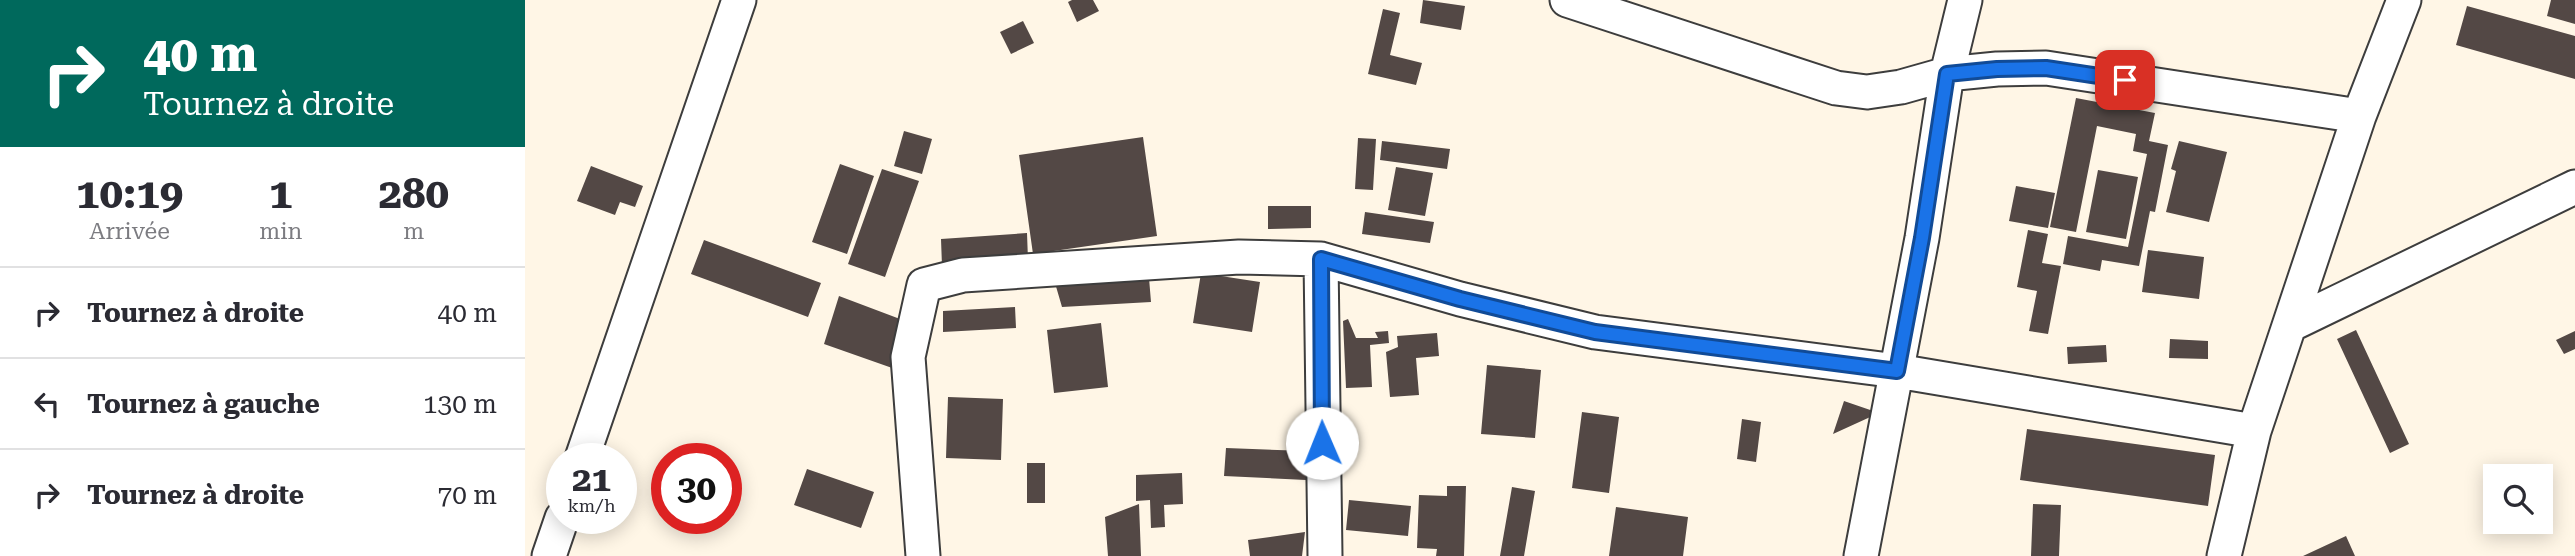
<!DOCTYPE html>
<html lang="fr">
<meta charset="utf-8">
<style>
:root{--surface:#fff;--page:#f2f2f3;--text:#2b2b33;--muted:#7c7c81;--line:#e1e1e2}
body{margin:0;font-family:"Roboto Serif",serif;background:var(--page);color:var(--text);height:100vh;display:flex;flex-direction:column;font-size:26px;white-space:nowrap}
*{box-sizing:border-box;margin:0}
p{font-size:23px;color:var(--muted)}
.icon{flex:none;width:38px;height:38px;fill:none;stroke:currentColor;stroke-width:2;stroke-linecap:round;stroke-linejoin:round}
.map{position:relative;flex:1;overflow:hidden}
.sheet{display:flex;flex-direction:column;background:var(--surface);width:525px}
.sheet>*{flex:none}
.hud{background:#00695c;color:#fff;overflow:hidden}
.fabs{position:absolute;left:1958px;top:464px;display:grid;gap:14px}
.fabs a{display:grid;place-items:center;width:70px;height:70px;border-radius:0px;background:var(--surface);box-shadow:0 4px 18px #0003;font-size:35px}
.speed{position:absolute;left:21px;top:443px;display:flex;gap:14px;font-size:35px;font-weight:700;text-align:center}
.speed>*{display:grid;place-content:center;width:91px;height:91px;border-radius:50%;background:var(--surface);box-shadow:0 4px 18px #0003;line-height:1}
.speed small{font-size:18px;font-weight:400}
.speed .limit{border:10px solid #d22;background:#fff;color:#111}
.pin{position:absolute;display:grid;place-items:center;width:60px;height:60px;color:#fff;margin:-30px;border-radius:14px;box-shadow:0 4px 10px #0006}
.me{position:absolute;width:77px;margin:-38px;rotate:359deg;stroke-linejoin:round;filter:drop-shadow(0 0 5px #0008)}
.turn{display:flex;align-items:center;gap:24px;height:147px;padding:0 28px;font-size:32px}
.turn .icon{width:91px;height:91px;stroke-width:2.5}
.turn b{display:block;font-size:49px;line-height:60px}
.eta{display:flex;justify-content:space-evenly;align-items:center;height:119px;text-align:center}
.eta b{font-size:42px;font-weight:700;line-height:49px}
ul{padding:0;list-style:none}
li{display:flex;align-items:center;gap:21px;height:91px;padding:0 28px;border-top:2px solid var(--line)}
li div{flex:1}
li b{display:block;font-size:26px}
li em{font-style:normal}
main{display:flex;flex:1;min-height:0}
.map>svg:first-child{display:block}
.building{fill:#534845}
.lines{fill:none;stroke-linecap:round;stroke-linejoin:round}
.minor-casing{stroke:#3d3d3d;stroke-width:37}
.minor{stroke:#fff;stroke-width:33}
.route-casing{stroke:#114b97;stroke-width:18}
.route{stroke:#1a73e8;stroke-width:12}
</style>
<main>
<section class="sheet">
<div class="hud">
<div class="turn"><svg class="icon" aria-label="right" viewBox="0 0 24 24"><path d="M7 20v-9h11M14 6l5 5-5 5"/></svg><div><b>40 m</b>Tournez à droite</div></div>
</div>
<div class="eta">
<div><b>10:19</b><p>Arrivée</p></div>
<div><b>1</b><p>min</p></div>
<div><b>280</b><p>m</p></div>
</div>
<ul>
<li><svg class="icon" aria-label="right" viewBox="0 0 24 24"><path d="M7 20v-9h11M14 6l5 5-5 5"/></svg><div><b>Tournez à droite</b></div><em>40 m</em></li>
<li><svg class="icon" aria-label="left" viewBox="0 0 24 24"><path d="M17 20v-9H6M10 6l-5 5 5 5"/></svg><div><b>Tournez à gauche</b></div><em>130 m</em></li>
<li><svg class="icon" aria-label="right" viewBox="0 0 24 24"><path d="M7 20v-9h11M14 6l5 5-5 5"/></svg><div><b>Tournez à droite</b></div><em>70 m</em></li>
</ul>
</section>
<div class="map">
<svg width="2050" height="556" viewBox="0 0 2050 556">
<rect width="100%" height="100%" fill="#fff6e6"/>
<path class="building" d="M547 0H568L574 11 552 22 543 2Z
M898 0 940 6 936 30 895 23Z
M2026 0H2050V24L2022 16Z
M1942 6 2050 36V79L1931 45Z
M858 9 875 13 865 55 897 63 891 85 843 74Z
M498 21 509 43 486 54 475 32Z
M1551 98 1630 113 1624 141 1643 145 1630 212 1625 211 1614 266 1577 260 1575 271 1538 264 1543 236 1603 247 1622 154 1608 151 1611 134 1572 126 1551 232 1525 227Z
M379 131 407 139 397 174 369 166Z
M618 137 632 236 508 254 494 155Z
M833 138 851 139 848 190 830 189Z
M857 141 925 149 922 169 855 160Z
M1654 141 1702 152 1684 222 1641 212 1651 171 1646 169Z
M315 164 349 176 322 254 287 242Z
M66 166 118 186 110 207 95 202 90 215 52 201Z
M871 167 908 173 900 216 863 210Z
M357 169 394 181 360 277 323 264Z
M1573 170 1613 177 1601 239 1561 232Z
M1491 186 1530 193 1523 228 1484 221Z
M743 206H786V228L743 229Z
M840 212 909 222 905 243 837 234Z
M1503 230 1523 234 1517 263 1536 266 1523 334 1504 331 1512 291 1492 287Z
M502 233 503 260 417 266 416 239Z
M179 240 296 283 283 317 166 274Z
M1623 250 1679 257 1674 299 1617 292Z
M676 273 735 282 727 332 668 323Z
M624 278 626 302 537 307 530 283Z
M314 296 375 319 370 369 299 344Z
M490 307 491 328 418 332V311Z
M823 319 831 338H853L850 332 863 331 864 343 845 345 847 387 821 388 818 321Z
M576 323 583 387 529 393 522 330Z
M1831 330 1884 444 1865 453 1812 339Z
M2050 331V349L2039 354 2031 340Z
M912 333 914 356 891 358 894 395 865 397 861 352 873 347 872 336Z
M1645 339 1683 341V359L1644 358Z
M1581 345 1582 362 1543 364 1542 347Z
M962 365 1016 370 1010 438 956 434Z
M423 397 478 399 476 460 421 458Z
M1319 401 1354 413 1308 434Z
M1057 412 1094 417 1084 493 1047 488Z
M1217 419 1236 422 1231 462 1212 459Z
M1502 429 1690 455 1683 506 1495 480Z
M701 448 782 451 781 480 699 476Z
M502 463H520V503H502Z
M282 469 349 492 336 528 269 505Z
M657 473 658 504 639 505 640 527 626 528 625 500 611 501V475Z
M922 486H941L939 556H911L912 549 892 548 894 495 922 496Z
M987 487 1010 491 999 556H975Z
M824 500 886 506 883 536 821 530Z
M614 504 616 556H583L580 517Z
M1508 504 1536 505 1534 556H1506Z
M1091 507 1163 517 1158 556H1084Z
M780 532 777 556H725L723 540Z
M1821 536 1830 556H1778Z"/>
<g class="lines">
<g class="minor-casing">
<path id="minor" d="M1042 0 1311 88 1342 92 1376 87 1422 74 1472 69 1521 68 1834 116
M796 259 800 556
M1765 325 2050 187
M57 458 214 0
M24 556 37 518
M398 556 383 357 399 285 438 275 714 257 796 259 935 299 1070 332 1372 371 1729 431
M1336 556 1397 238 1422 74 1440 0
M1699 556 1729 431 1834 116 1879 0"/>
</g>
<use href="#minor" class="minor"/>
</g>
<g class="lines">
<g class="route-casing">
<path id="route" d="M797 443 796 259 935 299 1070 332 1372 371 1397 238 1422 74 1472 69 1521 68 1600 80"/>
</g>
<use href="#route" class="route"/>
</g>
</svg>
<div class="fabs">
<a><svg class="icon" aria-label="search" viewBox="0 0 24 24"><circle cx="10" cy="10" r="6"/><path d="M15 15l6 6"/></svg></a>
</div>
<div class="speed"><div>21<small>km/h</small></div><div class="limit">30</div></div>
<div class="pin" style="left:1600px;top:80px;background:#d93025"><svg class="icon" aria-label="arrive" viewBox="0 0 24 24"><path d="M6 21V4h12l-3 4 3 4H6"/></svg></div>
<svg class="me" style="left:797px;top:443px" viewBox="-20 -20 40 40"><circle r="19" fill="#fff"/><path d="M0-13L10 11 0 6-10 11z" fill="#1a73e8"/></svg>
</div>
</main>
